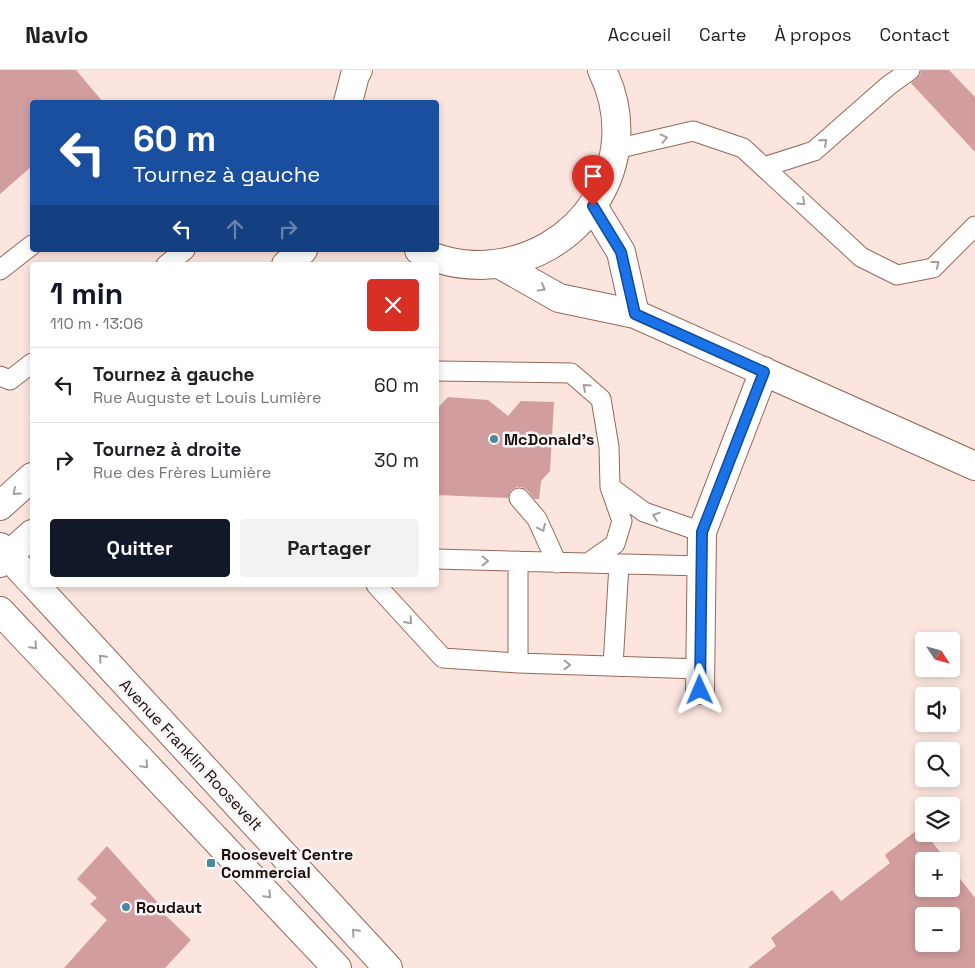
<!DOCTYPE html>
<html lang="fr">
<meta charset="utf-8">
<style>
:root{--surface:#fff;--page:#f2f2f2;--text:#202124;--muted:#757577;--line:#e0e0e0;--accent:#111827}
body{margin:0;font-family:"Space Grotesk",sans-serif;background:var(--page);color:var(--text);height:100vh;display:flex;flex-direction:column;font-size:19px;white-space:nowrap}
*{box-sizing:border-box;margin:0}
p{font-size:16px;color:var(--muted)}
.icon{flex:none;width:28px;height:28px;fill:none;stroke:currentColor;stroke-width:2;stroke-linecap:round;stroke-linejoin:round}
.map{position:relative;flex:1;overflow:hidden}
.side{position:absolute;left:30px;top:192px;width:409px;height:325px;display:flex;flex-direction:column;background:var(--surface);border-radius:5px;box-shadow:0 2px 8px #0003}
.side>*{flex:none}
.top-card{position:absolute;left:30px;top:30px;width:409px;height:152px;border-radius:5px;box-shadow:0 2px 8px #0003;background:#1a4fa0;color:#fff;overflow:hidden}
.needle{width:32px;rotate:126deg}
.buttons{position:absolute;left:915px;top:562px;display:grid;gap:10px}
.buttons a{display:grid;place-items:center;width:45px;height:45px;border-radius:5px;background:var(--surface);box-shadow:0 2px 8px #0003;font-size:25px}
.pin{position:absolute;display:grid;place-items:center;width:42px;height:42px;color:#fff;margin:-51px -21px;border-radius:50% 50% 50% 0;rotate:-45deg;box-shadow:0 0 5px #0007}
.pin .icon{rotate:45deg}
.me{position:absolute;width:55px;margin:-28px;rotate:359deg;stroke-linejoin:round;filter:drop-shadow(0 0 4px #0008)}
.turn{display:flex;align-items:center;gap:18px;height:105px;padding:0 20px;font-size:22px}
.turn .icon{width:65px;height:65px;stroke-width:2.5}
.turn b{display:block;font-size:35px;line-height:42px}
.lanes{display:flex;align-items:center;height:48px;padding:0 20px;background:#0003;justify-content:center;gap:25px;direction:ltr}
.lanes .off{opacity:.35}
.round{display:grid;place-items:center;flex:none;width:52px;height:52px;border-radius:5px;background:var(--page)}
.head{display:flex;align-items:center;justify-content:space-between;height:85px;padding:0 20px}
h1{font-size:30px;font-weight:600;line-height:38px;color:var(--accent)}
.primary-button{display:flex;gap:10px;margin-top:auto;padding:10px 20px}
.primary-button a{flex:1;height:58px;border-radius:5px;background:var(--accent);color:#fff;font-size:20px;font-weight:600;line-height:58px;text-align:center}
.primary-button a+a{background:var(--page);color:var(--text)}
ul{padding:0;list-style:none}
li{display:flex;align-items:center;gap:15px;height:75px;padding:0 20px;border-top:1px solid var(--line)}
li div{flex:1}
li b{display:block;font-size:19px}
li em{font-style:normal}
header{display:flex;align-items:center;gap:30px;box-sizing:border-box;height:70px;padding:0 25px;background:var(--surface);border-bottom:1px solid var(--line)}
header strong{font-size:24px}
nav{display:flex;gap:28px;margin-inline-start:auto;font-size:18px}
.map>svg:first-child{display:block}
.building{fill:#d29d9e;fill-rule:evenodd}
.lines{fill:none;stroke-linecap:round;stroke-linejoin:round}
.service-casing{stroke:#96685a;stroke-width:21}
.minor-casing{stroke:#96685a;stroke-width:30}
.tertiary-casing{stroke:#96685a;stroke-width:30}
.service{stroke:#fff;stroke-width:19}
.minor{stroke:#fff;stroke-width:28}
.tertiary{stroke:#fff;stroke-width:28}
.oneway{stroke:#a59e9c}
.route-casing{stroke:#114b97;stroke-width:12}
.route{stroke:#1a73e8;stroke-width:9}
.poi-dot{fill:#498b9c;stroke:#f7f7f7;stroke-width:2}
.labels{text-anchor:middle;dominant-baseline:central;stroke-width:5;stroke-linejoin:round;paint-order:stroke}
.poi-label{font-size:16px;font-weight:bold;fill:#1e0c07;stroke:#f7f7f7;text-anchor:start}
.street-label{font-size:16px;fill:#1e0c07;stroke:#f7f7f7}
</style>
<header>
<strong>Navio</strong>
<nav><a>Accueil</a><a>Carte</a><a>À propos</a><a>Contact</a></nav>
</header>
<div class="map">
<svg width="975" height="898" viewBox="0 0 975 898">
<rect width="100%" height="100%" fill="#fbe5de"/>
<path class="building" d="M0 0H76L103 32H32V96L0 124Z
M921 0H949L975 27V82L911 13 920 5Z
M448 327 488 330 508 346 521 331 554 332 550 401 541 411 539 429H534L527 420 522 417H517L511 420 508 428 436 425V340Z
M921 757 924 764H926L947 791H924V819H951V797L975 828V898H748L776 876 771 868 832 820 841 831 890 793 885 785ZM924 846H951V874H924Z
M107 776 160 835 158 838 191 870 165 898H64L107 850 90 834 97 828 77 809Z"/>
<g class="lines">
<g class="service-casing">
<path id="service" d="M616 79 693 61 743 78 861 187 897 205 933 198 975 156
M764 97 814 81 888 16 910 0
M166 195 185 180
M0 200 32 175
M436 301 571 303 601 329 609 377 610 417 644 442 702 462
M0 306 10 310 32 293
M519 428 537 449 557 493
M436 489 702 496
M518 491V593
M588 493 615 474 622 451 610 417
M376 515 443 588 518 593 700 599
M613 596 619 494"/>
</g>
<g class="minor-casing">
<path id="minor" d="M348 32 355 5 358 0
M593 136 621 182 635 244
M419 180C438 191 460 195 481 195 581 192 647 91 602 0
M499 194 559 228 635 244 975 396
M286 195 303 180
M0 436 32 407
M0 493 32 464
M700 620 702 462 764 301"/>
</g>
<g class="tertiary-casing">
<path id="tertiary" d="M0 477 32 512
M35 515 388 898
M0 541 337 898"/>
</g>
<use href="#service" class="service"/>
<use href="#minor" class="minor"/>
<use href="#tertiary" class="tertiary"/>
</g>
<defs><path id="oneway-chevron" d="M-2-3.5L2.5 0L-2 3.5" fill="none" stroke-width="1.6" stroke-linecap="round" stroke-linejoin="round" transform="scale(1.25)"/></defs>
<g class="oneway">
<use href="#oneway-chevron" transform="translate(664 68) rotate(-13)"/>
<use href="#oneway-chevron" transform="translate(824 72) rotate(-41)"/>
<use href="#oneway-chevron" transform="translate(802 132) rotate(43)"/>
<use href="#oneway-chevron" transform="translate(936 194) rotate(-38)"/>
<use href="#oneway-chevron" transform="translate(542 218) rotate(29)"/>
<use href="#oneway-chevron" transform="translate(586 317) rotate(-138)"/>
<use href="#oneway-chevron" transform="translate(16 422) rotate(138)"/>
<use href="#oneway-chevron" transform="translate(656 446) rotate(-161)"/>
<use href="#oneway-chevron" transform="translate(542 458) rotate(65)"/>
<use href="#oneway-chevron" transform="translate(485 491) rotate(1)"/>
<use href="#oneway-chevron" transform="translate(409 551) rotate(48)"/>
<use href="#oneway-chevron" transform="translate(34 576) rotate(46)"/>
<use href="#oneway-chevron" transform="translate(102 588) rotate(-133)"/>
<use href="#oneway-chevron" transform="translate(567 595) rotate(2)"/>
<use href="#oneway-chevron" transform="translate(145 695) rotate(47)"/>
<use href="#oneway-chevron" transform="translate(268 825) rotate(46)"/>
<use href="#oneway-chevron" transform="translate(355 862) rotate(-133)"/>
</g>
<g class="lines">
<g class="route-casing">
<path id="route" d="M593 136 621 182 635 244 764 302 702 462 700 620"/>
</g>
<use href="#route" class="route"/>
</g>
<g class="poi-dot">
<circle cx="494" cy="369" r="5"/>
<rect x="206" y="788" width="10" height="10" rx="2.5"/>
<circle cx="126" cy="837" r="5"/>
</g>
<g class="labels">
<g class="poi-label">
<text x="504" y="369">McDonald's</text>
<text x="221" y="784">Roosevelt Centre<tspan x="221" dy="18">Commercial</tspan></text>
<text x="136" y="837">Roudaut</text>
</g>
<g class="street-label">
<text transform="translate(191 685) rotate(47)">Avenue Franklin Roosevelt</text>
</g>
</g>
</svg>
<div class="buttons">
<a><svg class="needle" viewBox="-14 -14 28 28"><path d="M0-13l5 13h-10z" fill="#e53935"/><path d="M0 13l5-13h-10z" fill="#757577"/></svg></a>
<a><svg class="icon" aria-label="sound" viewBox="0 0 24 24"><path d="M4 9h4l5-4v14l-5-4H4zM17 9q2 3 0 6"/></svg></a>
<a><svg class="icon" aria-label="search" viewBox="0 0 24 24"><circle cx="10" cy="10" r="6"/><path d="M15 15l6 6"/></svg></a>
<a><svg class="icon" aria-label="layers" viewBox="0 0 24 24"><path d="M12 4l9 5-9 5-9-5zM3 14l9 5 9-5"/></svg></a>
<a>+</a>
<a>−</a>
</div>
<div class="pin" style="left:593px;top:136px;background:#d93025"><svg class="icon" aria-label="arrive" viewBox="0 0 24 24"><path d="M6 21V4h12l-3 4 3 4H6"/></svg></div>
<svg class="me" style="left:700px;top:620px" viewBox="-20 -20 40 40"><path d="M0-17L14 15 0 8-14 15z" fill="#1a73e8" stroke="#fff" stroke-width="4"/></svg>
<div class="top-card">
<div class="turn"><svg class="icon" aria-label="left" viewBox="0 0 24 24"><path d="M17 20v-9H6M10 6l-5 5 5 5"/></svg><div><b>60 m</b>Tournez à gauche</div></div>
<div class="lanes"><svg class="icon" aria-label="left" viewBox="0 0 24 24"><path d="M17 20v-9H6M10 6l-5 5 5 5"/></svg><svg class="icon off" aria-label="ahead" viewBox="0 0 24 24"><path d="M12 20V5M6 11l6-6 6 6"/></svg><svg class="icon off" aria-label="right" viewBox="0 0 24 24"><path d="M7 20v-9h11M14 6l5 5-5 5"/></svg></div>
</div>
<section class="side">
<div class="head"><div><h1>1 min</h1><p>110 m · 13:06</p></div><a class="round" style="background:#d93025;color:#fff"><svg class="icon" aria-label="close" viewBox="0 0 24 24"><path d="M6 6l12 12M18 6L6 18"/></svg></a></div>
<ul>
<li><svg class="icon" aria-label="left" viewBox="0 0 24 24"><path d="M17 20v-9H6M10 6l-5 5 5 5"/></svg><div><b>Tournez à gauche</b><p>Rue Auguste et Louis Lumière</p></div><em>60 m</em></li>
<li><svg class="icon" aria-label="right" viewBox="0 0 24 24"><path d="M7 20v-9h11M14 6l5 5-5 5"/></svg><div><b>Tournez à droite</b><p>Rue des Frères Lumière</p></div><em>30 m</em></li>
</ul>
<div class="primary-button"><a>Quitter</a><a>Partager</a></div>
</section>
</div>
